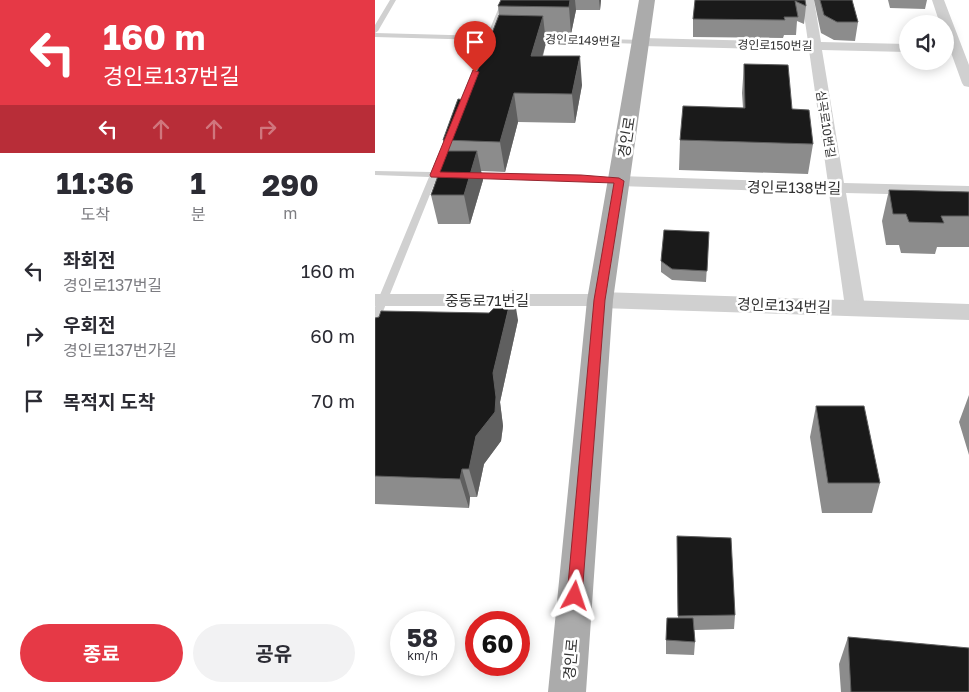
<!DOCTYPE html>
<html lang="ko">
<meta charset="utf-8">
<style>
:root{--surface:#fff;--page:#f2f2f3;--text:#2b2b33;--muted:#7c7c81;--accent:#e63946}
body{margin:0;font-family:"Golos Text","Noto Sans KR",sans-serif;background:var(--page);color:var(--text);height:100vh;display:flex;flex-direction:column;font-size:19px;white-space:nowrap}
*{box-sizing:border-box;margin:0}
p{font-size:16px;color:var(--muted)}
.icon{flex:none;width:28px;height:28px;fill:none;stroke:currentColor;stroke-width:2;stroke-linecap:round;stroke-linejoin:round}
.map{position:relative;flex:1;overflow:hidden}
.drawer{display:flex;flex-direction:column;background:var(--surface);width:375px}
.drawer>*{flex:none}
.top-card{background:#e63946;color:#fff;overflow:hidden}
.controls{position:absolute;left:524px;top:15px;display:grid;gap:10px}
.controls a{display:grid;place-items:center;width:55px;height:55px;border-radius:50%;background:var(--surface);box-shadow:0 2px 12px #0003;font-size:25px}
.speed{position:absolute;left:15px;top:611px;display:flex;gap:10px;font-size:25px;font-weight:700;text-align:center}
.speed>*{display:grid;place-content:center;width:65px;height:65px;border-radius:50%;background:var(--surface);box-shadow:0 2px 12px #0003;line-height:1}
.speed small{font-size:12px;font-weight:400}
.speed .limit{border:8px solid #d22;background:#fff;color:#111}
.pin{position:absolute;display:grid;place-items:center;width:42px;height:42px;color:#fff;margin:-51px -21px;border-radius:50% 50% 50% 0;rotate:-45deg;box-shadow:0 0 5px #0007}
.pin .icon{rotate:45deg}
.me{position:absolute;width:55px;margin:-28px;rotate:5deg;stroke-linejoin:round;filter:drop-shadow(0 0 4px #0008)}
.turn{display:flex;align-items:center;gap:18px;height:105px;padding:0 20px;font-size:22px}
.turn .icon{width:65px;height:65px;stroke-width:2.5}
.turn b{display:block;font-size:35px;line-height:42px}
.lanes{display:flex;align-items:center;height:48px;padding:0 20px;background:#0003;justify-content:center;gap:25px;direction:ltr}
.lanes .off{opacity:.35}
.eta{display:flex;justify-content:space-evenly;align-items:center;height:85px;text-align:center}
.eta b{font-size:30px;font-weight:700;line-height:35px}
.button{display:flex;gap:10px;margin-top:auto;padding:10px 20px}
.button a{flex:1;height:58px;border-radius:30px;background:var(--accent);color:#fff;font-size:20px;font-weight:700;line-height:58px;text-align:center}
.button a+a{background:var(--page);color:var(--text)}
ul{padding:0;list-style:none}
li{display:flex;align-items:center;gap:15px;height:65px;padding:0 20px}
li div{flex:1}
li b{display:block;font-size:19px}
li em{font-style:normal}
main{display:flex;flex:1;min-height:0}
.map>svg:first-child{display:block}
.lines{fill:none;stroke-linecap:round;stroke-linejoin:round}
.service{fill:#d0d0d0;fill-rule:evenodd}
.minor{fill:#d0d0d0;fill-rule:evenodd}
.tertiary{fill:#d0d0d0;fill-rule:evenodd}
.primary{fill:#ababab;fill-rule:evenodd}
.wall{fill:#8c8c8c}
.shaded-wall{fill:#5f5f5f}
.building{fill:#1a1a1a;stroke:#5f5f5f}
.route{fill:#e63946;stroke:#96252e}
.labels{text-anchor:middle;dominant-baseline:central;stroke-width:5;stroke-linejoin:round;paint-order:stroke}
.far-street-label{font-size:12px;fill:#333;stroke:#fff}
.street-label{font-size:15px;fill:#333;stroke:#fff}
</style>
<main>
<section class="drawer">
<div class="top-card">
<div class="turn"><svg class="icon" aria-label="left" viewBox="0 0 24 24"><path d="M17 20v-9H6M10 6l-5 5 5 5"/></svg><div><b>160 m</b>경인로137번길</div></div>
<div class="lanes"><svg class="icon" aria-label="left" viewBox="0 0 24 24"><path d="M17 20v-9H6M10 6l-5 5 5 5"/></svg><svg class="icon off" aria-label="ahead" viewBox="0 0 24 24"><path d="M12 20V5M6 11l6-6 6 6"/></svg><svg class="icon off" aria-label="ahead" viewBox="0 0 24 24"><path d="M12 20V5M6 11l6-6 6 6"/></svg><svg class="icon off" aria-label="right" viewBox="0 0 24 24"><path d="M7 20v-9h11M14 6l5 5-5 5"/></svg></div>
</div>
<div class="eta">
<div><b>11:36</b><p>도착</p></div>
<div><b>1</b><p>분</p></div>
<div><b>290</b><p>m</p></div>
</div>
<ul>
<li><svg class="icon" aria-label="left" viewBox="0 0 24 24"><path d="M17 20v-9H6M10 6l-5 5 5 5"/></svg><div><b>좌회전</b><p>경인로137번길</p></div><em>160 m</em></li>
<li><svg class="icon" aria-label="right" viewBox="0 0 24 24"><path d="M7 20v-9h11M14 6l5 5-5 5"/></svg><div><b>우회전</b><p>경인로137번가길</p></div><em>60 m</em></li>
<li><svg class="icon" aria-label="arrive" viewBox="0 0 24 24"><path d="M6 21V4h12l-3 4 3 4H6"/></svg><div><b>목적지 도착</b></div><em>70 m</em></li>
</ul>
<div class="button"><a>종료</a><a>공유</a></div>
</section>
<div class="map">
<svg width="594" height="692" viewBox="0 0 594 692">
<rect width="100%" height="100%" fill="#fff"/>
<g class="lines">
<path class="service" d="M15 0H21L3 31 0 33V25Z
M127 0H133L118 36 122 38 117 40 87 114H81L80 112 110 40 0 37V33L112 36Z
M158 37 267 40 270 42 267 44 156 40V38Z
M71 135H77L78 137 64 173 68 175 62 177 5 319 0 322V307L54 177 0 175V171L56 172Z
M90 173 206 176 244 179 248 181 244 183 206 180 93 177 89 175Z"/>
<path class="minor" d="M427 0H439L446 42 532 44V52L447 50 469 183 594 186V196L471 193 490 307 487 312 480 314 473 312 470 307 454 193 244 186 238 184 236 181 238 178 244 176 453 183 434 50 267 46 260 42 267 38 433 42Z
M557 0H569L594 65V87L589 86 587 83 570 36V24H565Z
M0 294H225L232 295 234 300 232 305 225 306H0Z"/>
<path class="tertiary" d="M225 292 594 304V320L225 308 217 306 213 300 217 294Z"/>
<path class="primary" d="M264 0H280L238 300 211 692H173L212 300Z"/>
</g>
<path class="wall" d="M126 0H226L225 10H201L196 34H170L171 43 168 56 207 85 200 123 143 122 130 172 106 171 108 180 95 224H63L56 195 70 154 68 140 91 100 124 15 123 6Z
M430 0 431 6 429 24 422 21 421 35H409L408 38 318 37V19Z
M439 0H477L483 22 480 41 459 40 446 33Z
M513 0H552L550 9 515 8Z
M369 64 417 109 438 144 433 174 304 170 305 140 368 108 367 93Z
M514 190 594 192V247H562L560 254 526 253 524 245H511L507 221Z
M334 232 331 282 297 280 286 272V261Z
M0 318 143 320 125 402 128 426 126 441 109 464 102 497H95L94 508 0 504Z
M594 395V455L584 422Z
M441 406 505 483 497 513H447L435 437Z
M302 536 360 615 359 629 319 630 320 642 319 655 291 654V640L303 618Z
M473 637 594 692H466L464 664Z"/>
<path class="shaded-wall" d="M195 0H200L201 10 196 34 194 7Z
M224 0H226L225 10Z
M168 16 171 43 159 84 156 56Z
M205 56 207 85 200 123 197 94Z
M139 93 143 122 130 172 125 142Z
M102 151 108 180 95 224 89 195Z
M138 290 143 320 125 402 128 426 126 441 109 464 102 497 94 469 101 436 118 373Z
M87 469 95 497 94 508 85 479Z"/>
<path class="building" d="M126 0H195L194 7 123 6Z
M320 0H430L431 6 420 1 423 17H409L410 20 318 19Z
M445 0H477L483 22H462L449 15Z
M124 15 168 16 156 56H205L197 94 139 93 125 142 68 140 83 99 91 100Z
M369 64 413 65 417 109 434 110 438 144 305 140 308 106 370 108Z
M72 151H102L89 195H56Z
M514 190 594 192V216H566L569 223 534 222 531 214H518Z
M289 230 334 232 332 271 297 269 286 261Z
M138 290 118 373 121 397 120 412 101 436 94 469H87L85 479 0 476V318L4 317 6 311 114 313Z
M441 406H489L505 483H453Z
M302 536 356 538 360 615 303 616Z
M292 618H318L320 642 291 640Z
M473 637 594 648V692H476Z"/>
<path class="route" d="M98 70 104 72 65 172 206 175 244 178 249 181 230 300 207 596 205 601 200 603 195 601 192 596 219 300 239 183 56 177 55 175Z"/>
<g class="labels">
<g class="far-street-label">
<text transform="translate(208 40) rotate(2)">경인로149번길</text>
<text transform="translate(400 45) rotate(1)">경인로150번길</text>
<text transform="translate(451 124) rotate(81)">심곡로10번길</text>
</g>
<g class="street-label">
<text transform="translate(251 137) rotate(-81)">경인로</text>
<text transform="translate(419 187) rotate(1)">경인로138번길</text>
<text x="112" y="300">중동로71번길</text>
<text transform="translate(409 305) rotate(2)">경인로134번길</text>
<text transform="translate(195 659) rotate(-85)">경인로</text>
</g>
</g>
</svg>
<div class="controls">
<a><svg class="icon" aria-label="sound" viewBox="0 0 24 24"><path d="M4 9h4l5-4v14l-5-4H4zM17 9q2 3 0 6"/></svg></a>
</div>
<div class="speed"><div>58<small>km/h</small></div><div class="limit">60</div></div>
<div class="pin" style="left:100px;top:72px;background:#d93025"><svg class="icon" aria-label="arrive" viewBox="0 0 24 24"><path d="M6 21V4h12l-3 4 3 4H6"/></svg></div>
<svg class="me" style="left:200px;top:596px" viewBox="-20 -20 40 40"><path d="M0-17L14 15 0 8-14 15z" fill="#e63946" stroke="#fff" stroke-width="4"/></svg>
</div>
</main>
